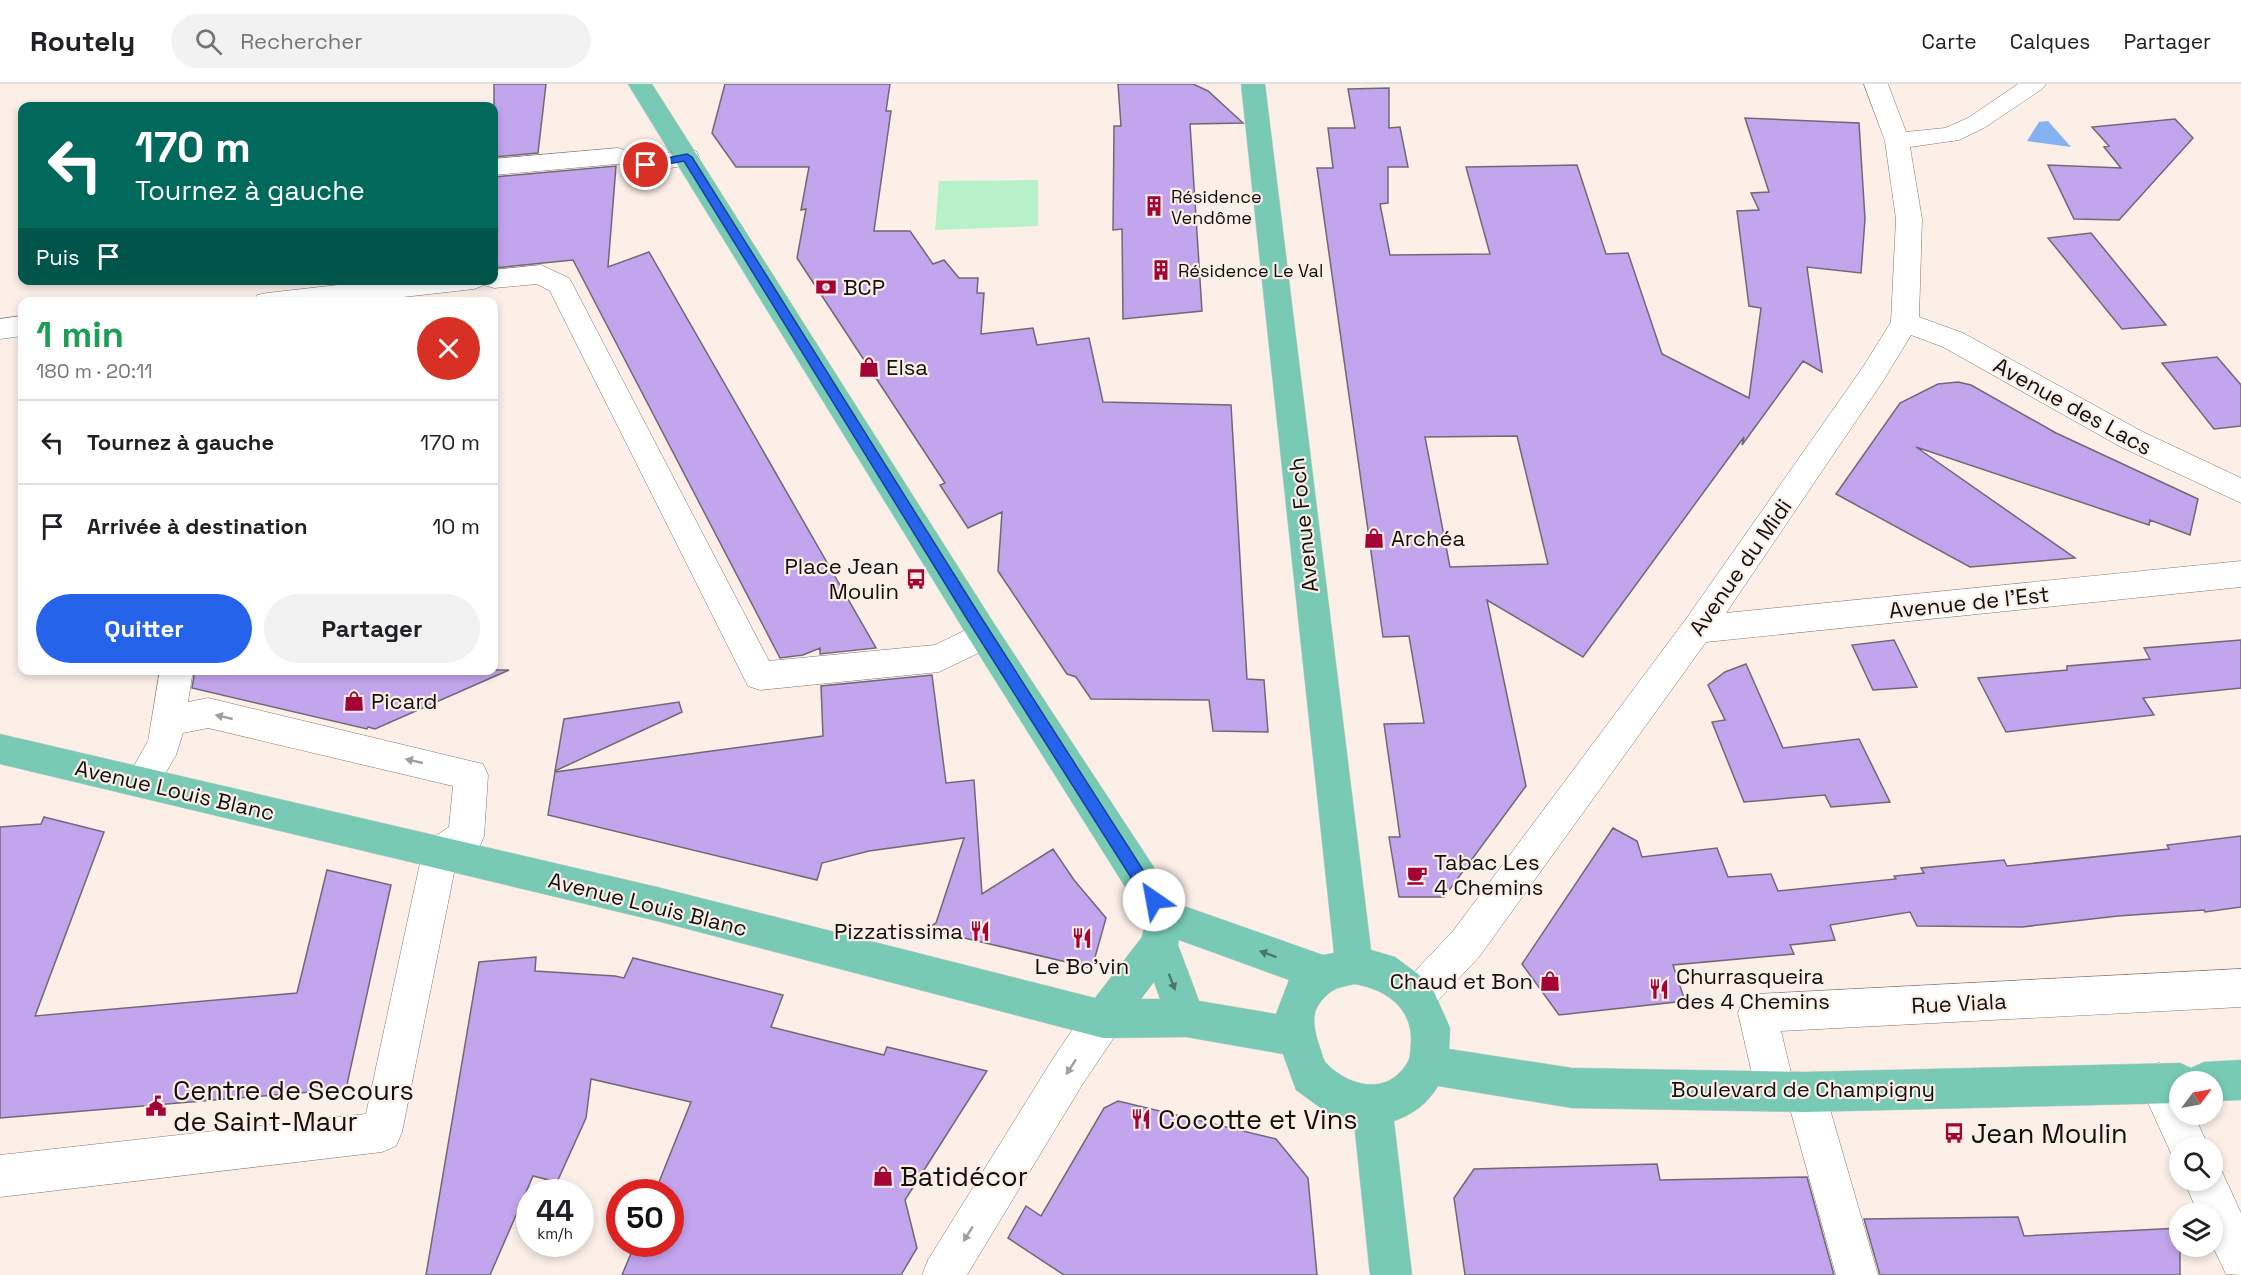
<!DOCTYPE html>
<html lang="fr">
<meta charset="utf-8">
<style>
:root{--surface:#fff;--page:#f2f2f2;--text:#202124;--muted:#757577;--line:#e0e0e0;--accent:#2563eb}
body{margin:0;font-family:"Space Grotesk",sans-serif;background:var(--page);color:var(--text);height:100vh;display:flex;flex-direction:column;font-size:22px;white-space:nowrap}
*{box-sizing:border-box;margin:0}
p{font-size:20px;color:var(--muted)}
.icon{flex:none;width:33px;height:33px;fill:none;stroke:currentColor;stroke-width:2;stroke-linecap:round;stroke-linejoin:round}
.map{position:relative;flex:1;overflow:hidden}
.details{position:absolute;left:18px;top:213px;width:480px;height:378px;display:flex;flex-direction:column;background:var(--surface);border-radius:12px;box-shadow:0 3px 9px #0003}
.details>*{flex:none}
.banner{position:absolute;left:18px;top:18px;width:480px;height:183px;border-radius:12px;box-shadow:0 3px 9px #0003;background:#00695c;color:#fff;overflow:hidden}
.needle{width:39px;rotate:58deg}
.buttons{position:absolute;left:2169px;top:987px;display:grid;gap:12px}
.buttons a{display:grid;place-items:center;width:54px;height:54px;border-radius:50%;background:var(--surface);box-shadow:0 3px 9px #0003;font-size:30px}
.speed{position:absolute;left:516px;top:1095px;display:flex;gap:12px;font-size:30px;font-weight:700;text-align:center}
.speed>*{display:grid;place-content:center;width:78px;height:78px;border-radius:50%;background:var(--surface);box-shadow:0 3px 9px #0003;line-height:1}
.speed small{font-size:15px;font-weight:400}
.speed .limit{border:9px solid #d22;background:#fff;color:#111}
.pin{position:absolute;display:grid;place-items:center;width:51px;height:51px;color:#fff;margin:-26px;border:3px solid #fff;border-radius:50%;box-shadow:0 2px 6px #0007}
.me{position:absolute;width:66px;margin:-33px;rotate:327deg;stroke-linejoin:round;filter:drop-shadow(0 0 4px #0008)}
.turn{display:flex;align-items:center;gap:21px;height:126px;padding:0 18px;font-size:27px}
.turn .icon{width:78px;height:78px;stroke-width:2.5}
.turn b{display:block;font-size:42px;line-height:51px}
.then{display:flex;align-items:center;height:57px;padding:0 18px;background:#0003;gap:12px;font-size:22px}
.round{display:grid;place-items:center;flex:none;width:63px;height:63px;border-radius:32px;background:var(--page)}
.summary{display:flex;align-items:center;justify-content:space-between;height:102px;padding:0 18px}
h1{font-size:36px;font-weight:600;line-height:45px;color:#1e9e55}
.primary-button{display:flex;gap:12px;margin-top:auto;padding:12px 18px}
.primary-button a{flex:1;height:69px;border-radius:36px;background:var(--accent);color:#fff;font-size:24px;font-weight:600;line-height:69px;text-align:center}
.primary-button a+a{background:var(--page);color:var(--text)}
ul{padding:0;list-style:none}
li{display:flex;align-items:center;gap:18px;height:84px;padding:0 18px;border-top:2px solid var(--line)}
li div{flex:1}
li b{display:block;font-size:22px}
li em{font-style:normal}
header{display:flex;align-items:center;gap:36px;box-sizing:border-box;height:84px;padding:0 30px;background:var(--surface);border-bottom:2px solid var(--line)}
header strong{font-size:28px}
nav{display:flex;gap:33px;margin-inline-start:auto;font-size:21px}
.search{width:420px;height:54px;background:var(--page);display:flex;align-items:center;gap:15px;box-sizing:border-box;padding:0 21px;border-radius:33px;color:var(--muted);font-size:22px}
.map>svg:first-child{display:block}
.green{fill:#b7f1c7}
.water{fill:#85b2f2}
.building{fill:#c3a5ed;stroke:#6e6a74;stroke-width:1.5;fill-rule:evenodd}
.lines{fill:none;stroke-linecap:round;stroke-linejoin:round}
.minor-casing{stroke:#807570;stroke-width:1}
.major-casing{stroke:#d0cfcf;stroke-width:1}
.minor{fill:#fff;fill-rule:evenodd}
.major{fill:#78cab5;fill-rule:evenodd}
.oneway{fill:#a19f9e}
.oneway2{fill:#4b7669}
.route{fill:#2563eb;stroke:#184099;stroke-width:1.5}
.labels{text-anchor:middle;dominant-baseline:central;stroke-width:4.5;stroke-linejoin:round;paint-order:stroke}
.far-poi-label{font-size:18px;fill:#130f0d;stroke:#fbefe8;text-anchor:start}
.poi-label{font-size:22px;fill:#130f0d;stroke:#fbefe8;text-anchor:start}
.street-label{font-size:22px;fill:#130f0d;stroke:#fbefe8}
.near-poi-label{font-size:27px;fill:#130f0d;stroke:#fbefe8;text-anchor:start}
</style>
<header>
<strong>Routely</strong>
<div class="search"><svg class="icon" aria-label="search" viewBox="0 0 24 24"><circle cx="10" cy="10" r="6"/><path d="M15 15l6 6"/></svg>Rechercher</div>
<nav><a>Carte</a><a>Calques</a><a>Partager</a></nav>
</header>
<div class="map">
<svg width="2241" height="1191" viewBox="0 0 2241 1191">
<rect width="100%" height="100%" fill="#fbefe8"/>
<path class="green" d="M1038 96V142L935 146 939 97Z"/>
<path class="water" d="M2048 37 2071 63 2027 57 2039 38Z"/>
<path class="building" d="M494 0H546L538 69 494 73Z
M725 0H890L886 27H891L874 147H910L933 180 944 176 959 194H978L977 209H984L981 250 1033 244 1037 261 1089 254 1103 318 1231 321 1247 595 1264 596 1268 648 1213 647 1209 616 1091 615 1076 593 1067 590 998 487 1002 428 968 444 940 401 945 399 797 174 806 125 801 126 809 83H736L712 49Z
M1118 0H1193L1208 7 1243 39 1190 40 1202 227 1123 235 1122 145 1113 146 1114 42H1121Z
M1389 4V44L1400 43 1408 83H1388V119L1380 120 1390 171 1490 170 1466 83 1577 81 1606 170 1628 169 1662 270 1749 314 1761 224 1749 222 1737 127 1759 126 1751 109 1769 108 1745 34 1859 39 1865 135 1861 189 1807 183 1822 288 1803 277 1742 361 1744 353 1583 573 1487 516 1526 702 1444 813H1399L1389 753H1400L1384 640 1424 639 1409 552 1383 553 1317 84H1333L1328 44H1355L1348 5ZM1517 352 1548 480 1450 483 1425 353Z
M2175 35 2193 54 2119 136 2074 135 2048 81 2121 84 2104 63 2109 62 2092 43Z
M616 82 608 183 649 168 876 564 820 570V564L803 571 780 574 573 176 494 184V93Z
M2091 149 2166 241 2122 245 2048 154Z
M2217 273 2241 301V342L2214 345 2162 279Z
M1958 298 1971 301 2056 349 2198 415 2190 451 2150 436 2149 441 1916 363 2075 474 1970 483 1836 410 1900 319 1938 300Z
M1894 556 1917 603 1873 606 1852 561Z
M2241 556V604L2143 614 2154 631 2006 648 1978 594 2067 586V582L2150 575 2144 564Z
M1746 580 1783 664 1859 655 1890 718 1831 723 1825 711 1744 718 1712 638 1725 636 1708 601 1725 588Z
M195 586H509L375 645 368 643 367 645 192 604Z
M932 591 946 699 974 696 982 810 1053 765 1074 796 1106 834 1092 884 926 845 936 839 964 754 869 767 822 779 817 796 548 731 555 688 823 652 821 602Z
M679 618 682 628 555 687 564 635Z
M44 733 104 748 35 932 297 909 327 786 391 801 346 1005 0 1034V743L41 740Z
M1613 744 1637 757 1642 773 1717 764 1728 793 1771 790 1778 807 1896 795 1894 792 1924 789 1921 784 2004 776 2007 782 2169 765 2167 761 2241 752V823L2205 828 2204 826 2118 832 2022 843 1917 842 1910 828 1830 841 1835 856 1790 861 1794 870 1673 881 1685 917 1559 931 1522 880Z
M536 873 535 887 615 892 624 894 633 874 783 911 771 943 884 971 887 963 987 987 905 1116 917 1164 901 1191H622L635 1160H670V1108H655L691 1018 591 995 586 1034 557 1098 533 1092 490 1191H426L479 878Z
M1118 1017 1276 1055 1308 1094 1317 1191H1064L1008 1154 1026 1122 1041 1132 1104 1024Z
M1657 1080 1660 1096 1807 1093 1834 1191H1465L1454 1114 1474 1085Z
M2018 1133 2024 1152 2180 1144V1191H1880L1864 1135Z"/>
<g class="lines">
<g class="minor-casing">
<path id="minor" d="M1864 0H1888L1906 48 1945 44 1968 34 2018 0H2046L2042 5 1984 44 1959 56 1910 63 1922 135 1919 233 1963 249 2141 347 2241 394V419L2121 363 1943 263 1911 251 1883 297 1726 529 2241 477V503L1706 558 1479 873 1430 925 1417 931 1404 925 1398 912 1404 899 1453 847 1686 535 1863 283 1891 238 1896 135 1885 57Z
M618 64 647 73 687 65 696 67 699 73 696 79 646 89 617 80 494 91V75Z
M541 181 569 194 573 201 769 577 935 561 984 537 995 541 1000 551 995 561 939 588 760 606 748 602 550 207 537 200 494 204 484 201 474 205 359 218H254L257 211 267 209 382 196H494V186Z
M22 232V252L0 255V235Z
M160 586H193L188 618 208 614 483 680 488 691 484 752 479 764 456 779 402 1048 396 1062 382 1068 0 1113V1071L366 1030 422 770 427 758 449 743 453 702 208 644 183 649 176 671 154 709 142 714 130 709 125 698 148 657Z
M2241 885V923L1781 947 1792 993 1805 988 1819 994 1825 1008 1878 1191H1836L1789 1021 1776 1027 1762 1021 1756 1007 1738 929 1743 915 1757 910Z
M1103 916 1117 921 1122 935 1117 949 1082 1001 967 1191H922L928 1176 1054 973 1089 921Z
M2159 979 2173 985 2180 999V1030H2194L2209 1064H2180V1080L2175 1078 2139 999 2145 985Z
M2212 1079 2219 1081 2241 1129V1191L2226 1190 2212 1161V1130H2198L2184 1096H2212Z"/>
</g>
<g class="major-casing">
<path id="major" d="M628 0H652L995 541 1178 820 1323 871 1334 869 1241 0H1265L1371 866 1395 873 1430 899 1450 944 1449 965 1572 984 1805 988 2180 979 2191 984 2204 978 2241 976V1016L2212 1017V998H2180V1019L1805 1028 1572 1024 1438 1002C1427 1020 1414 1030 1394 1037L1412 1191H1370L1354 1038 1329 1030 1296 1006 1283 970 1186 953 1103 954 657 837 0 680V650L657 803 1095 914 1142 853 1146 836 973 561ZM1179 856 1289 896 1276 930 1199 917 1178 861ZM1154 898 1160 915H1141ZM1354 900C1386 905 1413 924 1411 959 1410 967 1411 974 1406 981 1386 1011 1350 1003 1327 980 1323 977 1322 969 1320 964 1312 939 1309 924 1332 907 1338 903 1347 902 1354 900Z"/>
</g>
<use href="#minor" class="minor"/>
<use href="#major" class="major"/>
</g>
<defs><path id="oneway-solid" d="M-6-.8H1V-3.2L6.5 0L1 3.2V.8H-6Z" transform="scale(1.5)"/></defs>
<g class="oneway">
<use href="#oneway-solid" transform="translate(224 633) rotate(-167)"/>
<use href="#oneway-solid" transform="translate(414 677) rotate(-167)"/>
<use href="#oneway-solid" transform="translate(1071 983) rotate(123)"/>
<use href="#oneway-solid" transform="translate(968 1150) rotate(122)"/>
</g>
<g class="oneway2">
<use href="#oneway-solid" transform="translate(1268 870) rotate(-160)"/>
<use href="#oneway-solid" transform="translate(1172 898) rotate(69)"/>
</g>
<path class="route" d="M687 70 692 73 977 527 1159 811 1162 816 1159 822 1154 824 1149 822 967 535 684 77 646 84 641 81 646 78Z"/>
<defs>
<g id="building-bare" transform="scale(1.62)"><path d="M-4-6H4V6H1V3H-1V6H-4ZM-2.5-4.3h1.7v1.8h-1.7ZM.8-4.3h1.7v1.8H.8ZM-2.5-1h1.7V.8h-1.7ZM.8-1h1.7V.8H.8Z" fill="#a30435" stroke="#fbefe8" stroke-width="2.5" paint-order="stroke"/></g>
<g id="bank-bare" transform="scale(1.62)"><path d="M-6-4H6V4H-6ZM0-2.3a2.3 2.3 0 1 0 0 4.6a2.3 2.3 0 1 0 0-4.6Z" fill="#a30435" stroke="#fbefe8" stroke-width="2.5" paint-order="stroke"/></g>
<g id="shop-bare" transform="scale(1.62)"><path d="M-5-2.5h2.3a2.7 3.5 0 0 1 5.4 0H5L5.5 6h-11ZM-1.5-2.5h3a1.5 2.3 0 0 0-3 0Z" fill="#a30435" stroke="#fbefe8" stroke-width="2.5" paint-order="stroke"/></g>
<g id="bus-bare" transform="scale(1.62)"><path d="M-5-6H5V4H4V6H2V4H-2V6H-4V4H-5ZM-3.5-4V0h7V-4ZM-3.5 1.2v1.5H-2V1.2ZM2 1.2v1.5H3.5V1.2Z" fill="#a30435" stroke="#fbefe8" stroke-width="2.5" paint-order="stroke"/></g>
<g id="cafe-bare" transform="scale(1.62)"><path d="M-5.5-4.5H6V0H3Q3 3.5 0 3.5H-2.5Q-5.5 3.5-5.5 0ZM3-3.2v2h1.7v-2ZM-6 4.5H4V6H-6Z" fill="#a30435" stroke="#fbefe8" stroke-width="2.5" paint-order="stroke"/></g>
<g id="restaurant-bare" transform="scale(1.62)"><path d="M-5-6h1v4h1v-4h1v4h1v-4h1v5L-1.5 .5V6h-2V.5L-5-1ZM5-6V6H3V1.5H1.5Q1.5-4 5-6Z" fill="#a30435" stroke="#fbefe8" stroke-width="2.5" paint-order="stroke"/></g>
<g id="civic-bare" transform="scale(1.62)"><path d="M-.6-6.5H3V-4.5H.6V-3L4-1V1h2V6H-6V1h2V-1L-.6-3ZM-1.2 2.5V6h2.4V2.5Z" fill="#a30435" stroke="#fbefe8" stroke-width="2.5" paint-order="stroke"/></g>
</defs>
<g fill-rule="evenodd">
<use href="#building-bare" x="1154" y="122"/>
<use href="#building-bare" x="1161" y="186"/>
<use href="#bank-bare" x="826" y="203"/>
<use href="#shop-bare" x="869" y="283"/>
<use href="#shop-bare" x="1374" y="454"/>
<use href="#bus-bare" x="916" y="495"/>
<use href="#shop-bare" x="354" y="617"/>
<use href="#cafe-bare" x="1417" y="791"/>
<use href="#restaurant-bare" x="980" y="847"/>
<use href="#restaurant-bare" x="1082" y="854"/>
<use href="#shop-bare" x="1550" y="897"/>
<use href="#restaurant-bare" x="1659" y="905"/>
<use href="#civic-bare" x="156" y="1022"/>
<use href="#restaurant-bare" x="1141" y="1035"/>
<use href="#bus-bare" x="1954" y="1049"/>
<use href="#shop-bare" x="883" y="1092"/>
</g>
<g class="labels">
<g class="far-poi-label">
<text x="1171" y="112">Résidence<tspan x="1171" dy="21">Vendôme</tspan></text>
<text x="1178" y="186">Résidence Le Val</text>
</g>
<g class="poi-label">
<text x="843" y="203">BCP</text>
<text x="886" y="283">Elsa</text>
<text x="1391" y="454">Archéa</text>
<text x="899" y="482" text-anchor="end">Place Jean<tspan x="899" dy="25">Moulin</tspan></text>
<text x="371" y="617">Picard</text>
<text x="1434" y="778">Tabac Les<tspan x="1434" dy="25">4 Chemins</tspan></text>
<text x="963" y="847" text-anchor="end">Pizzatissima</text>
<text x="1082" y="882" text-anchor="middle">Le Bo'vin</text>
<text x="1676" y="892">Churrasqueira<tspan x="1676" dy="25">des 4 Chemins</tspan></text>
<text x="1533" y="897" text-anchor="end">Chaud et Bon</text>
</g>
<g class="street-label">
<text transform="translate(2073 322) rotate(29)">Avenue des Lacs</text>
<text transform="translate(1303 441) rotate(-96)">Avenue Foch</text>
<text transform="translate(1740 483) rotate(-55)">Avenue du Midi</text>
<text transform="translate(1969 518) rotate(-6)">Avenue de l'Est</text>
<text transform="translate(175 706) rotate(13)">Avenue Louis Blanc</text>
<text transform="translate(648 820) rotate(14)">Avenue Louis Blanc</text>
<text transform="translate(1959 919) rotate(-3)">Rue Viala</text>
<text x="1803" y="1005">Boulevard de Champigny</text>
</g>
<g class="near-poi-label">
<text x="173" y="1006">Centre de Secours<tspan x="173" dy="31">de Saint-Maur</tspan></text>
<text x="1158" y="1035">Cocotte et Vins</text>
<text x="1971" y="1049">Jean Moulin</text>
<text x="900" y="1092">Batidécor</text>
</g>
</g>
</svg>
<div class="buttons">
<a><svg class="needle" viewBox="-14 -14 28 28"><path d="M0-13l5 13h-10z" fill="#e53935"/><path d="M0 13l5-13h-10z" fill="#757577"/></svg></a>
<a><svg class="icon" aria-label="search" viewBox="0 0 24 24"><circle cx="10" cy="10" r="6"/><path d="M15 15l6 6"/></svg></a>
<a><svg class="icon" aria-label="layers" viewBox="0 0 24 24"><path d="M12 4l9 5-9 5-9-5zM3 14l9 5 9-5"/></svg></a>
</div>
<div class="speed"><div>44<small>km/h</small></div><div class="limit">50</div></div>
<div class="pin" style="left:646px;top:81px;background:#d93025"><svg class="icon" aria-label="arrive" viewBox="0 0 24 24"><path d="M6 21V4h12l-3 4 3 4H6"/></svg></div>
<svg class="me" style="left:1154px;top:816px" viewBox="-20 -20 40 40"><circle r="19" fill="#fff"/><path d="M0-13L10 11 0 6-10 11z" fill="#2563eb"/></svg>
<div class="banner">
<div class="turn"><svg class="icon" aria-label="left" viewBox="0 0 24 24"><path d="M17 20v-9H6M10 6l-5 5 5 5"/></svg><div><b>170 m</b>Tournez à gauche</div></div>
<div class="then">Puis<svg class="icon" aria-label="arrive" viewBox="0 0 24 24"><path d="M6 21V4h12l-3 4 3 4H6"/></svg></div>
</div>
<section class="details">
<div class="summary"><div><h1>1 min</h1><p>180 m · 20:11</p></div><a class="round" style="background:#d93025;color:#fff"><svg class="icon" aria-label="close" viewBox="0 0 24 24"><path d="M6 6l12 12M18 6L6 18"/></svg></a></div>
<ul>
<li><svg class="icon" aria-label="left" viewBox="0 0 24 24"><path d="M17 20v-9H6M10 6l-5 5 5 5"/></svg><div><b>Tournez à gauche</b></div><em>170 m</em></li>
<li><svg class="icon" aria-label="arrive" viewBox="0 0 24 24"><path d="M6 21V4h12l-3 4 3 4H6"/></svg><div><b>Arrivée à destination</b></div><em>10 m</em></li>
</ul>
<div class="primary-button"><a>Quitter</a><a>Partager</a></div>
</section>
</div>
